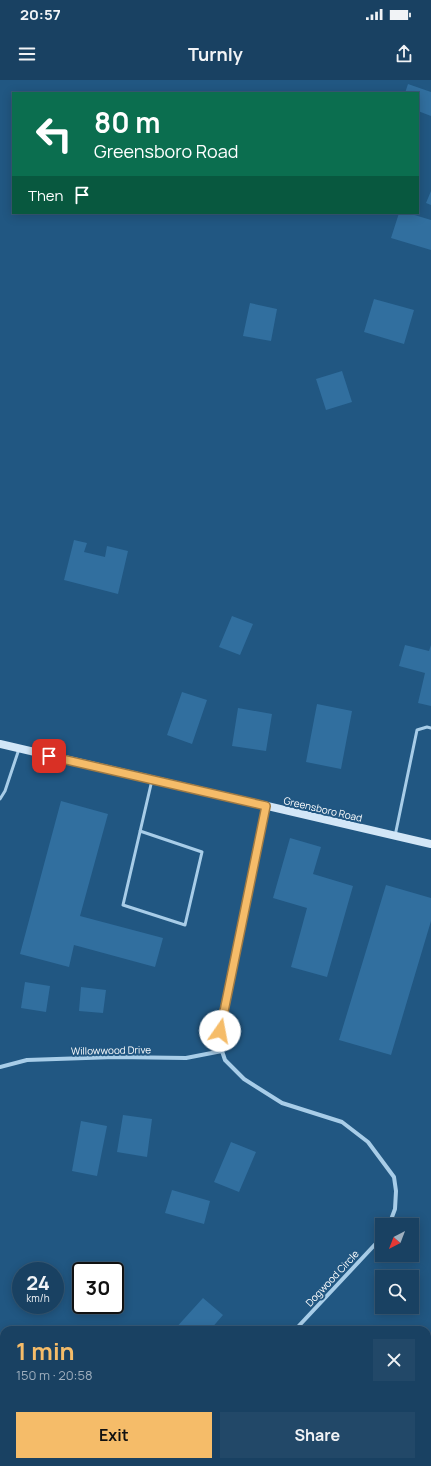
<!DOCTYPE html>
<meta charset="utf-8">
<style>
:root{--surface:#194162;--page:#224868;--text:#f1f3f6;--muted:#9fafbe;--line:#375a77;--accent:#f5bc69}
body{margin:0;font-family:Manrope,sans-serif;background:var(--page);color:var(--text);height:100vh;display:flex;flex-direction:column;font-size:15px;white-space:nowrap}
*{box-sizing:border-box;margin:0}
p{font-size:13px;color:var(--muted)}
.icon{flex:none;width:22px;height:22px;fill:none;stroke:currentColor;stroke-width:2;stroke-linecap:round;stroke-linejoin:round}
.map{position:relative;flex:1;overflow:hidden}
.panel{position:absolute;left:0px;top:1246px;width:431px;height:140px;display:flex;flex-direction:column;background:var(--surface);border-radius:12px 12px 0 0;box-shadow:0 2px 10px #0003,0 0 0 1px var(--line)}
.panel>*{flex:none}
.guide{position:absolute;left:12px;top:12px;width:407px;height:122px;border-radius:0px;box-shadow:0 2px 10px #0003,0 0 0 1px var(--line);background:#0b6e4f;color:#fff;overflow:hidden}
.needle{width:26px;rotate:222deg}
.fabs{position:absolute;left:375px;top:1138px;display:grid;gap:8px}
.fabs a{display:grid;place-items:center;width:44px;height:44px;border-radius:0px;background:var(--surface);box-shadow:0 2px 10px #0003,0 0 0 1px var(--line);font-size:20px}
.speed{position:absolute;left:12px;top:1182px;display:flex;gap:8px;font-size:20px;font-weight:700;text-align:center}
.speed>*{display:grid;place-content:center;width:52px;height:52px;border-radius:50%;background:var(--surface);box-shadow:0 2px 10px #0003,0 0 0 1px var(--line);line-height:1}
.speed small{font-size:10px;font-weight:400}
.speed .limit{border:2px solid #111;border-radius:6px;background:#fff;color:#111}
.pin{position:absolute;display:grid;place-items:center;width:34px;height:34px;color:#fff;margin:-17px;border-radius:8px;box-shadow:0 2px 6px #0006}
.me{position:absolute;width:44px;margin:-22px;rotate:12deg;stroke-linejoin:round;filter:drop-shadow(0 0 3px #0008)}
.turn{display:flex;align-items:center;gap:14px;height:84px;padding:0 16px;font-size:18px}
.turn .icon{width:52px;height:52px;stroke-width:2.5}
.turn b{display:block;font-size:28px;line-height:34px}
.then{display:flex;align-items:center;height:38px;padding:0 16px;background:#0003;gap:8px;font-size:15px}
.round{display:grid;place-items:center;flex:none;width:42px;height:42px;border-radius:0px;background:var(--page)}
.summary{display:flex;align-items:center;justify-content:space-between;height:68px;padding:0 16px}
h1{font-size:24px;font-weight:700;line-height:30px;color:var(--accent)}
.cta{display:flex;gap:8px;margin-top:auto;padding:8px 16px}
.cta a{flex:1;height:46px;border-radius:0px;background:var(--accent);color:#111;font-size:16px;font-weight:700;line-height:46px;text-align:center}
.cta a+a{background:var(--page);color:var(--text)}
.status{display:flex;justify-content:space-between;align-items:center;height:28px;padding:0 20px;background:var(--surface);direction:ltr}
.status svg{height:11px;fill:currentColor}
header{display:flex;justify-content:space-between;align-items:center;height:52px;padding:0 16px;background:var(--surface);font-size:18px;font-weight:700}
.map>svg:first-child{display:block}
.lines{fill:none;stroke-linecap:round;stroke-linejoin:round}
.stream{stroke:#9cc9e9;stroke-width:6}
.building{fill:#316f9f}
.service{stroke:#a8cde8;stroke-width:3}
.minor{stroke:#a8cde8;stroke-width:4}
.secondary{stroke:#d2e6f7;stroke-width:8}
.route-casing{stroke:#9f7a44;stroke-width:10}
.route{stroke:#f5bc69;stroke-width:7}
.labels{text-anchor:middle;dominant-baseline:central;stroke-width:4;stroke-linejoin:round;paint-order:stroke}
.street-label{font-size:10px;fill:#fff;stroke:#215782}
</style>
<div class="status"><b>20:57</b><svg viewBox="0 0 49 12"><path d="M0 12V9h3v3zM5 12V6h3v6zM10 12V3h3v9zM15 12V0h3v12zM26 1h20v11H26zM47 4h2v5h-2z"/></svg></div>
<header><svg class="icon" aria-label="menu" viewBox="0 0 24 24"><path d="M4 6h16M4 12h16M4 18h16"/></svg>Turnly<svg class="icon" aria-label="share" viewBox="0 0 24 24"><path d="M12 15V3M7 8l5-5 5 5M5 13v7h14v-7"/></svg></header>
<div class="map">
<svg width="431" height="1386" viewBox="0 0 431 1386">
<rect width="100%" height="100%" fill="#215782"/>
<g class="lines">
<path class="stream" d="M427 1355 431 1351
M396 1386 400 1382"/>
</g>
<path class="building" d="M408 4 431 12V36L418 31V13H405Z
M431 111V125L426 123Z
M399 133H408L431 140V170L391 158Z
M374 219 414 230 404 264 364 252Z
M250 223 277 229 271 261 243 256Z
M342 291 352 322 326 330 316 299Z
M74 460 87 463 84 472 105 477 107 466 128 471 118 514 64 500Z
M232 536 253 544 240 575 219 567Z
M405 565 429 571 431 565V626L418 623 425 593 399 586Z
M182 612 207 620 192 664 167 655Z
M317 624 352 631 341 689 306 682Z
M238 628 272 634 266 671 232 666Z
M61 721 108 734 80 836 163 858 155 887 74 865 69 887 20 874Z
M290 758 321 767 313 794 353 806 327 897 291 887 307 828 273 818Z
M386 805 431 818V841L391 975 339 960Z
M25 902 50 906 46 932 21 928Z
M81 907 106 910 103 933 79 931Z
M123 1035 152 1039 147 1077 117 1072Z
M81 1041 107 1046 97 1096 72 1091Z
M231 1062 256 1072 239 1112 214 1102Z
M172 1110 210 1121 204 1144 165 1133Z
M203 1218 223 1235 210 1250H174Z
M50 1382H87L83 1386H47Z
M274 1382H298L302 1386H270Z"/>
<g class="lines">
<path class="service" d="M0 719 5 711 19 669
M140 751 202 772 185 845 123 825 152 700
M395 756 417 650 427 647 431 648"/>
<path class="minor" d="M266 726 218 965 222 971 225 980 244 999 282 1023 342 1042 368 1062 394 1097 396 1111 395 1129 389 1145
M0 987 27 980 115 977 186 978 222 971
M295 1250 382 1157
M167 1386 170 1382"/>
<path class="secondary" d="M0 664 431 764"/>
</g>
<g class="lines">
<g class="route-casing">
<path id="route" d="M49 676 266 726 220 951"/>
</g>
<use href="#route" class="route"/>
</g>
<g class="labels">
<g class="street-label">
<text transform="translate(323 729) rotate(13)">Greensboro Road</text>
<text transform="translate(111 970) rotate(-1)">Willowwood Drive</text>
<text transform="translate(332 1198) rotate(-47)">Dogwood Circle</text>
</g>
</g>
</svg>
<div class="fabs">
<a><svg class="needle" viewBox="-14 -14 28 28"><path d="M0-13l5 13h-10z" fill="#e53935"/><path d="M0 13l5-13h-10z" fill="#9fafbe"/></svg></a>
<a><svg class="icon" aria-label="search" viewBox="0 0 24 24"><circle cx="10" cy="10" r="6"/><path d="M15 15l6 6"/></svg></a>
</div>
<div class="speed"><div>24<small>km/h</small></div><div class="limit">30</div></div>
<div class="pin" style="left:49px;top:676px;background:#d93025"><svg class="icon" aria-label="arrive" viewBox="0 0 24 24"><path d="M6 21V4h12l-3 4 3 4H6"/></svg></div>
<svg class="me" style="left:220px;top:951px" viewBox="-20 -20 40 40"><circle r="19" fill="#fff"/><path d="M0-13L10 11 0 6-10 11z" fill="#f5bc69"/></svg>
<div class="guide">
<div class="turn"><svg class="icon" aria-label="left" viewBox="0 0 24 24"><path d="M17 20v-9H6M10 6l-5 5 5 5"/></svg><div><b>80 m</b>Greensboro Road</div></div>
<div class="then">Then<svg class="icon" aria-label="arrive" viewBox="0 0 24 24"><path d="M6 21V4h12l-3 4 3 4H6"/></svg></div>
</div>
<section class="panel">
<div class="summary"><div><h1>1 min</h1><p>150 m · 20:58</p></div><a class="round"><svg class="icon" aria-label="close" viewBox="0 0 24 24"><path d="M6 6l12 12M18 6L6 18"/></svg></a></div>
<div class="cta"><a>Exit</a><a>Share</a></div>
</section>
</div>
